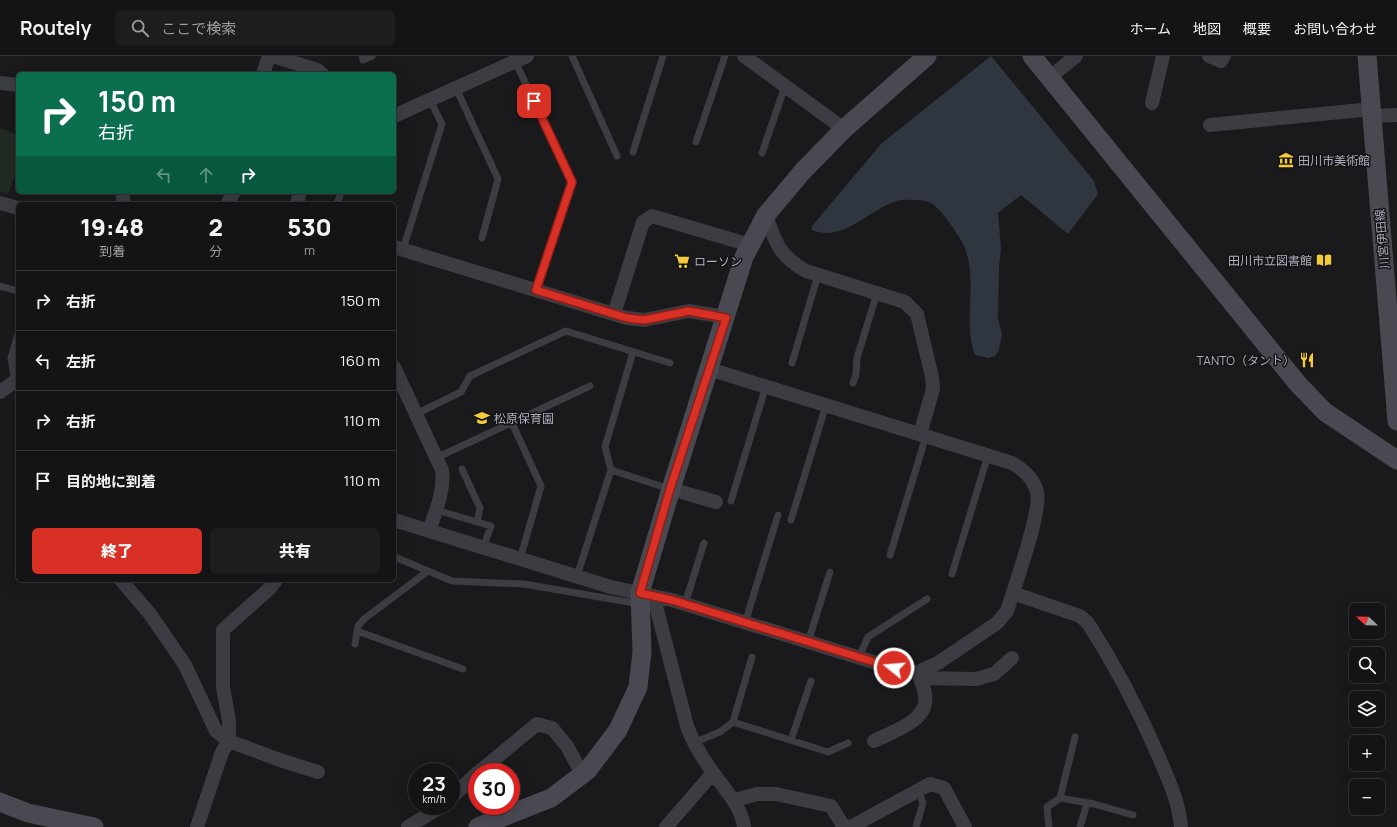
<!DOCTYPE html>
<html lang="ja">
<meta charset="utf-8">
<style>
:root{--surface:#141315;--page:#1d1c1e;--text:#f1f3f6;--muted:#9d9ea0;--line:#333234;--accent:#d93025}
body{margin:0;font-family:Manrope,"Noto Sans JP",sans-serif;background:var(--page);color:var(--text);height:100vh;display:flex;flex-direction:column;font-size:15px;white-space:nowrap}
*{box-sizing:border-box;margin:0}
p{font-size:13px;color:var(--muted)}
.icon{flex:none;width:22px;height:22px;fill:none;stroke:currentColor;stroke-width:2;stroke-linecap:round;stroke-linejoin:round}
.map{position:relative;flex:1;overflow:hidden}
.sheet{position:absolute;left:16px;top:146px;width:380px;height:380px;display:flex;flex-direction:column;background:var(--surface);border-radius:6px;box-shadow:0 4px 16px #0002,0 0 0 1px var(--line)}
.sheet>*{flex:none}
.guide{position:absolute;left:16px;top:16px;width:380px;height:122px;border-radius:6px;box-shadow:0 4px 16px #0002,0 0 0 1px var(--line);background:#0b6e4f;color:#fff;overflow:hidden}
.needle{width:26px;rotate:292deg}
.buttons{position:absolute;left:1349px;top:547px;display:grid;gap:8px}
.buttons a{display:grid;place-items:center;width:36px;height:36px;border-radius:6px;background:var(--surface);box-shadow:0 4px 16px #0002,0 0 0 1px var(--line);font-size:20px}
.speed{position:absolute;left:408px;top:707px;display:flex;gap:8px;font-size:20px;font-weight:700;text-align:center}
.speed>*{display:grid;place-content:center;width:52px;height:52px;border-radius:50%;background:var(--surface);box-shadow:0 4px 16px #0002,0 0 0 1px var(--line);line-height:1}
.speed small{font-size:10px;font-weight:400}
.speed .limit{border:6px solid #d22;background:#fff;color:#111}
.pin{position:absolute;display:grid;place-items:center;width:34px;height:34px;color:#fff;margin:-17px;border-radius:8px;box-shadow:0 2px 6px #0006}
.me{position:absolute;width:44px;margin:-22px;rotate:287deg;stroke-linejoin:round;filter:drop-shadow(0 0 3px #0008)}
.turn{display:flex;align-items:center;gap:14px;height:84px;padding:0 16px;font-size:18px}
.turn .icon{width:52px;height:52px;stroke-width:2.5}
.turn b{display:block;font-size:28px;line-height:34px}
.lanes{display:flex;align-items:center;height:38px;padding:0 16px;background:#0003;justify-content:center;gap:20px;direction:ltr}
.lanes .off{opacity:.35}
.eta{display:flex;justify-content:space-evenly;align-items:center;height:68px;text-align:center}
.eta b{font-size:24px;font-weight:800;line-height:28px}
.action{display:flex;gap:8px;margin-top:auto;padding:8px 16px}
.action a{flex:1;height:46px;border-radius:6px;background:var(--accent);color:#fff;font-size:16px;font-weight:800;line-height:46px;text-align:center}
.action a+a{background:var(--page);color:var(--text)}
ul{padding:0;list-style:none}
li{display:flex;align-items:center;gap:12px;height:60px;padding:0 16px;border-top:1px solid var(--line)}
li div{flex:1}
li b{display:block;font-size:15px}
li em{font-style:normal}
header{display:flex;align-items:center;gap:24px;box-sizing:border-box;height:56px;padding:0 20px;background:var(--surface);border-bottom:1px solid var(--line)}
header strong{font-size:19px}
nav{display:flex;gap:22px;margin-inline-start:auto;font-size:14px}
.search{width:280px;height:36px;background:var(--page);display:flex;align-items:center;gap:10px;box-sizing:border-box;padding:0 14px;border-radius:6px;color:var(--muted);font-size:15px}
.map>svg:first-child{display:block}
.green{fill:#212a23}
.water{fill:#2f3640}
.lines{fill:none;stroke-linecap:round;stroke-linejoin:round}
.lane{stroke:#3c3c43;stroke-width:7}
.street{stroke:#3c3c43;stroke-width:14}
.secondary{stroke:#484951;stroke-width:19}
.route-casing{stroke:#8d1f18;stroke-width:10}
.route{stroke:#d93025;stroke-width:7}
.labels{text-anchor:middle;dominant-baseline:central;stroke-width:3;stroke-linejoin:round;paint-order:stroke}
.poi-label{font-size:12px;fill:#acaebb;stroke:#151417;text-anchor:start}
.street-label{font-size:12px;fill:#acaebb;stroke:#151417}
</style>
<header>
<strong>Routely</strong>
<div class="search"><svg class="icon" aria-label="search" viewBox="0 0 24 24"><circle cx="10" cy="10" r="6"/><path d="M15 15l6 6"/></svg>ここで検索</div>
<nav><a>ホーム</a><a>地図</a><a>概要</a><a>お問い合わせ</a></nav>
</header>
<div class="map">
<svg width="1397" height="771" viewBox="0 0 1397 771">
<rect width="100%" height="100%" fill="#1a191c"/>
<path class="green" d="M0 72 18 79V111L8 138 0 136Z"/>
<path class="water" d="M991 0 1094 125 1098 138 1068 178 1021 139 998 157 1001 194 999 211 998 263 1002 278 999 294 995 300 988 302 975 299C961 263 982 215 959 181 952 170 945 159 935 150 930 145 922 144 915 144 910 144 903 143 897 145 869 153 844 187 812 174V170L882 87Z"/>
<g class="lines">
<path class="lane" d="M362 0 363 4 372 0
M572 0 617 100
M515 5 572 126 536 234
M456 32 498 123 482 182
M696 86 725 0
M633 96 663 0
M762 97 785 30
M337 148 341 136
M403 193 442 68 430 44
M0 230 18 235
M792 307 818 219
M15 325 11 302 18 278
M853 327 856 318 857 302 877 237
M416 358 461 336 470 320 566 275 670 307
M512 367 541 430 520 503
M436 402 590 330
M462 413 480 452 477 466
M611 414 670 433
M731 445 766 330
M436 454 491 470 483 492
M791 464 826 349
M890 499 926 380
M397 502 452 525 524 528 640 548
M952 518 988 399
M577 520 611 414 605 391 633 296
M685 548 704 487
M745 567 778 459
M357 575 463 613
M808 586 830 516
M355 588 358 570 364 563 428 515
M859 601 868 581 927 543
M733 666 828 696 848 687
M791 684 811 625
M693 687 720 676 733 666 752 601
M1060 742 1075 681
M916 771 923 747 918 734
M1049 771 1047 751 1060 742 1094 748 1133 759
M1080 771 1087 747"/>
<path class="street" d="M273 0 317 14 322 18
M744 0 844 73
M1209 0 1221 5 1224 0
M263 18 269 0
M1049 22 1076 0
M0 27 18 29
M1152 47 1163 0
M394 60 527 0
M1372 60 1397 59
M1210 69 1372 53
M122 136 124 148
M0 147 18 152
M227 148 234 136
M297 148 300 136
M766 159C775 186 779 200 806 215L905 246 917 258 932 321 933 333 920 378
M394 191 627 262 644 264 689 255 726 261
M614 258 643 166 652 160 750 189
M394 311 442 414C445 434 435 457 429 475
M0 336 18 323
M671 433 716 446
M394 464 611 531 672 544 906 616H918L938 607 997 567 1007 555C1014 532 1042 455 1037 436 1034 423 1024 414 1012 407L709 313
M121 524 150 558 185 609 216 675 229 685 277 703 318 716
M1013 537 1080 560 1088 567C1115 609 1138 653 1158 699 1168 723 1179 745 1181 771
M642 538 656 550 687 670C693 688 703 703 714 718 726 735 741 750 744 771
M920 622 976 623 994 618 1012 602
M874 685C890 677 923 666 925 647 927 636 921 626 918 616
M479 716 537 668 552 672 567 690 582 718
M451 742 477 717
M735 744 757 738H776L831 750 842 768 848 771
M197 771 222 696 229 685V665L223 631V574L270 532 276 524
M408 771 442 750
M666 771 713 717
M851 771 930 728 944 732 965 771"/>
<path class="secondary" d="M1032 0 1298 328 1325 356 1397 404
M1367 0 1397 365
M0 746 28 757 94 771
M478 771 551 742 587 715 618 674 638 631 642 596 640 537 671 433 744 201 766 159 803 115 844 73 927 0"/>
</g>
<g class="lines">
<g class="route-casing">
<path id="route" d="M534 45 572 126 536 234 627 262 644 264 689 255 726 262 670 433 640 537 672 544 894 612"/>
</g>
<use href="#route" class="route"/>
</g>
<defs>
<g id="museum-bare" transform="scale(1.2)"><path d="M0-6L6-3V-2H-6V-3ZM-5-1h2V3h-2ZM-1-1h2V3h-2ZM3-1h2V3H3ZM-6 4H6V6H-6Z" fill="#f5cc38" stroke="#151417" stroke-width="2.5" paint-order="stroke"/></g>
<g id="library-bare" transform="scale(1.2)"><path d="M-6-4Q-3-5.5-.7-3.5V5Q-3 3-6 4ZM6-4Q3-5.5 .7-3.5V5Q3 3 6 4Z" fill="#f5cc38" stroke="#151417" stroke-width="2.5" paint-order="stroke"/></g>
<g id="supermarket-bare" transform="scale(1.2)"><path d="M-6-5.5h2.5l.6 2H6L4.5 2H-2.5L-4.4-4H-6ZM-1.5 3.2a1.3 1.3 0 1 0 .1 0ZM3 3.2a1.3 1.3 0 1 0 .1 0Z" fill="#f5cc38" stroke="#151417" stroke-width="2.5" paint-order="stroke"/></g>
<g id="restaurant-bare" transform="scale(1.2)"><path d="M-5-6h1v4h1v-4h1v4h1v-4h1v5L-1.5 .5V6h-2V.5L-5-1ZM5-6V6H3V1.5H1.5Q1.5-4 5-6Z" fill="#f5cc38" stroke="#151417" stroke-width="2.5" paint-order="stroke"/></g>
<g id="school-bare" transform="scale(1.2)"><path d="M0-5L7-2L0 1L-7-2ZM-4 1L0 2.5L4 1V4Q0 6-4 4Z" fill="#f5cc38" stroke="#151417" stroke-width="2.5" paint-order="stroke"/></g>
</defs>
<g fill-rule="evenodd">
<use href="#museum-bare" x="1286" y="104"/>
<use href="#library-bare" x="1324" y="204"/>
<use href="#supermarket-bare" x="682" y="205"/>
<use href="#restaurant-bare" x="1307" y="304"/>
<use href="#school-bare" x="482" y="362"/>
</g>
<g class="labels">
<g class="poi-label">
<text x="1298" y="104">田川市美術館</text>
<text x="1312" y="204" text-anchor="end">田川市立図書館</text>
<text x="694" y="205">ローソン</text>
<text x="1295" y="304" text-anchor="end">TANTO（タント）</text>
<text x="494" y="362">松原保育園</text>
</g>
<g class="street-label">
<text transform="translate(1382 183) rotate(-95)">川宮伊田線</text>
</g>
</g>
</svg>
<div class="buttons">
<a><svg class="needle" viewBox="-14 -14 28 28"><path d="M0-13l5 13h-10z" fill="#e53935"/><path d="M0 13l5-13h-10z" fill="#9d9ea0"/></svg></a>
<a><svg class="icon" aria-label="search" viewBox="0 0 24 24"><circle cx="10" cy="10" r="6"/><path d="M15 15l6 6"/></svg></a>
<a><svg class="icon" aria-label="layers" viewBox="0 0 24 24"><path d="M12 4l9 5-9 5-9-5zM3 14l9 5 9-5"/></svg></a>
<a>+</a>
<a>−</a>
</div>
<div class="speed"><div>23<small>km/h</small></div><div class="limit">30</div></div>
<div class="pin" style="left:534px;top:45px;background:#d93025"><svg class="icon" aria-label="arrive" viewBox="0 0 24 24"><path d="M6 21V4h12l-3 4 3 4H6"/></svg></div>
<svg class="me" style="left:894px;top:612px" viewBox="-20 -20 40 40"><circle r="17" fill="#d93025" stroke="#fff" stroke-width="3"/><path d="M0-11L8 9 0 5-8 9z" fill="#fff"/></svg>
<div class="guide">
<div class="turn"><svg class="icon" aria-label="right" viewBox="0 0 24 24"><path d="M7 20v-9h11M14 6l5 5-5 5"/></svg><div><b>150 m</b>右折</div></div>
<div class="lanes"><svg class="icon off" aria-label="left" viewBox="0 0 24 24"><path d="M17 20v-9H6M10 6l-5 5 5 5"/></svg><svg class="icon off" aria-label="ahead" viewBox="0 0 24 24"><path d="M12 20V5M6 11l6-6 6 6"/></svg><svg class="icon" aria-label="right" viewBox="0 0 24 24"><path d="M7 20v-9h11M14 6l5 5-5 5"/></svg></div>
</div>
<section class="sheet">
<div class="eta">
<div><b>19:48</b><p>到着</p></div>
<div><b>2</b><p>分</p></div>
<div><b>530</b><p>m</p></div>
</div>
<ul>
<li><svg class="icon" aria-label="right" viewBox="0 0 24 24"><path d="M7 20v-9h11M14 6l5 5-5 5"/></svg><div><b>右折</b></div><em>150 m</em></li>
<li><svg class="icon" aria-label="left" viewBox="0 0 24 24"><path d="M17 20v-9H6M10 6l-5 5 5 5"/></svg><div><b>左折</b></div><em>160 m</em></li>
<li><svg class="icon" aria-label="right" viewBox="0 0 24 24"><path d="M7 20v-9h11M14 6l5 5-5 5"/></svg><div><b>右折</b></div><em>110 m</em></li>
<li><svg class="icon" aria-label="arrive" viewBox="0 0 24 24"><path d="M6 21V4h12l-3 4 3 4H6"/></svg><div><b>目的地に到着</b></div><em>110 m</em></li>
</ul>
<div class="action"><a>終了</a><a>共有</a></div>
</section>
</div>
